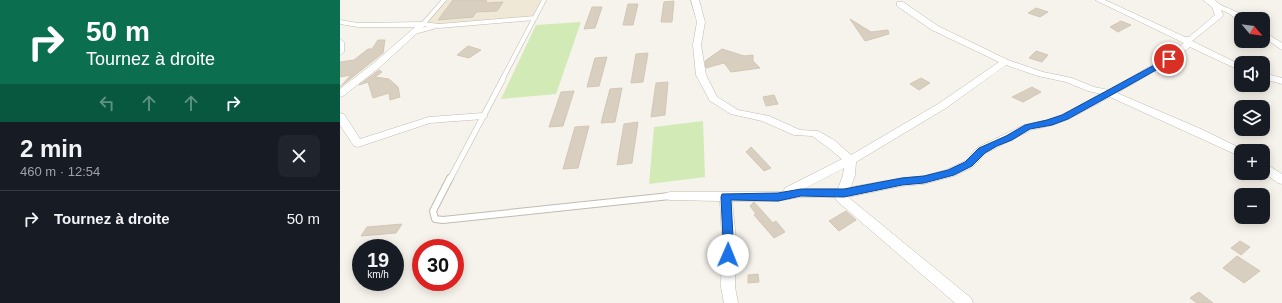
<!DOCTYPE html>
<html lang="fr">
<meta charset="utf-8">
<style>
:root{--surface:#171b24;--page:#20242c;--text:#f1f3f6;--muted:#9ea1a6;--line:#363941}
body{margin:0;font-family:Helvetica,sans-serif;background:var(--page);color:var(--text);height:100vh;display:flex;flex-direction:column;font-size:15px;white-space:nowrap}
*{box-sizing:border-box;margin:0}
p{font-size:13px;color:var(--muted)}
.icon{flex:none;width:22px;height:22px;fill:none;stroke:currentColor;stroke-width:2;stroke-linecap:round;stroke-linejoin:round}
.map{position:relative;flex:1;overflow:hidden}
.side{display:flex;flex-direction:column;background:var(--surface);width:340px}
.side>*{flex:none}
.top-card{background:#0b6e4f;color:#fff;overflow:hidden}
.needle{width:26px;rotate:119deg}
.controls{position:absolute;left:894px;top:12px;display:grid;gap:8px}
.controls a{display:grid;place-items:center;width:36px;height:36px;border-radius:8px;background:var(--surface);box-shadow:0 2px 10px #0003;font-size:20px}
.speed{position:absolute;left:12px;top:239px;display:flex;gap:8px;font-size:20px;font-weight:700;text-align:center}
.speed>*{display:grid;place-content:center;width:52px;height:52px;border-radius:50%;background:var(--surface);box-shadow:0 2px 10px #0003;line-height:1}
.speed small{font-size:10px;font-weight:400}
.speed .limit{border:6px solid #d22;background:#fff;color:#111}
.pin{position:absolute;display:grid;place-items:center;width:34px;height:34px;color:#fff;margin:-17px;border:2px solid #fff;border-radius:50%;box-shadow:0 1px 4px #0007}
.me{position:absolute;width:44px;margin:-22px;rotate:1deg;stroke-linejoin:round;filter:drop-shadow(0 0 3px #0008)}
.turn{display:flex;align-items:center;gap:14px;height:84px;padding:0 20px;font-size:18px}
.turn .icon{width:52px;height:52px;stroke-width:2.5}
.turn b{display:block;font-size:28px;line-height:34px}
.lanes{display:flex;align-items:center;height:38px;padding:0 20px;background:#0003;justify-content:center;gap:20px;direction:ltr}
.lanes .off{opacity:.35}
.round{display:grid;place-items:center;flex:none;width:42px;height:42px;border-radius:8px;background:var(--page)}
.head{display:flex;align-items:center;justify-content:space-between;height:68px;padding:0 20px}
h1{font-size:24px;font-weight:600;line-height:30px}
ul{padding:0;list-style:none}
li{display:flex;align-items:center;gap:12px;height:56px;padding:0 20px;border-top:1px solid var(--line)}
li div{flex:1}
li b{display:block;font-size:15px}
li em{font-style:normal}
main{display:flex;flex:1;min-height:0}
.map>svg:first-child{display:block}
.education{fill:#efe8d6}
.green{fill:#d2eab5}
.building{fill:#d8cfc1;stroke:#d3c7b4}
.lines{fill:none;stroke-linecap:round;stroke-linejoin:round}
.service-far2-casing{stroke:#c2bbae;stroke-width:5}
.service-far1-casing{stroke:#c2bbae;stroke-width:6}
.service-casing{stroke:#c2bbae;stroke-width:8}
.minor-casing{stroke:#c2bbae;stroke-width:1}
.service-far2{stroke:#fff;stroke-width:4}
.service-far1{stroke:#fff;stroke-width:5}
.service{stroke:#fff;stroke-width:6}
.minor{fill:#fff;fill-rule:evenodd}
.route{fill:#1a73e8;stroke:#114b97}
</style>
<main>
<section class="side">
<div class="top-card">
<div class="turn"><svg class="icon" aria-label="right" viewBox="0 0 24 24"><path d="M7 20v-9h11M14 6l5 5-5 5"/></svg><div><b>50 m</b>Tournez à droite</div></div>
<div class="lanes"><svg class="icon off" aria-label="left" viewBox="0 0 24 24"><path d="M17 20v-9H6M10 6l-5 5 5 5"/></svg><svg class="icon off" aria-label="ahead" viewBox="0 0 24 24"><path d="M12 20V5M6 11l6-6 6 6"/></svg><svg class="icon off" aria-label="ahead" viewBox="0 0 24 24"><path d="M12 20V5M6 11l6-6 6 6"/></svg><svg class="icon" aria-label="right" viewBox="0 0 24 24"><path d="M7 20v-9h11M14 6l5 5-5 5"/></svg></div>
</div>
<div class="head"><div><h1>2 min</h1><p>460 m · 12:54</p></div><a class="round"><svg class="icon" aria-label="close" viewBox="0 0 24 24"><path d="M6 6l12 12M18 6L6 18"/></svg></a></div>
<ul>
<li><svg class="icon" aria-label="right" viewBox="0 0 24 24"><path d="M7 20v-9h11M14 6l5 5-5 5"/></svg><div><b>Tournez à droite</b></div><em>50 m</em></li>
</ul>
</section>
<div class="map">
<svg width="942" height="303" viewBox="0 0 942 303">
<rect width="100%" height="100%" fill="#f6f3ec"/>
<path class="education" d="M104 0H204L195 18 99 26 83 24Z"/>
<path class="green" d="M241 22 216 94 161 99 196 25Z
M363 121 365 177 309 184 314 127Z"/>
<path class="building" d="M113 0H146L147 3 163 2 157 11 136 12 133 17 98 20Z
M334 1 332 22H321L324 2Z
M288 4H298L293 25H283Z
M252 7H262L255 28 244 29Z
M696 8 708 12 700 17 688 13Z
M510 19 531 32 548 30 549 34 525 41Z
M781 21 791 25 778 32 770 27Z
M38 40H45L43 53 0 87 11 75 0 77V62L14 60 28 49H32Z
M128 46 141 50 129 58 117 55Z
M382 49 404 56 413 55V61L420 68 391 72 384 63 366 68 365 61Z
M696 51 708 55 702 62 689 58Z
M308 53 303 82 291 83 296 54Z
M267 57 259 86 247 87 255 58Z
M39 70 42 72 35 77 49 79 58 87 60 97 50 100 49 93 33 98 28 82 19 85Z
M581 78 590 83 579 90 570 84Z
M328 82 325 115 311 117 316 83Z
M692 87 701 92 683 102 672 97Z
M282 88 275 122 261 123 270 89Z
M234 91 223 126 209 127 221 92Z
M434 95 438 104 426 106 423 97Z
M298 122 292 163 277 165 284 124Z
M249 126 238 168 223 169 235 127Z
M411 147 431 168 424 171 406 152Z
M414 202 433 223 436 221 445 232 434 238 414 215 416 214 410 206Z
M506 211 516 220 499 231 489 221Z
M62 224 56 233 21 236 27 227Z
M900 241 910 247 901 255 891 248Z
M897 256 920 271 904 283 883 268Z
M418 274 419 282 408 283V275Z
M859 292 873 303H857L850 298Z"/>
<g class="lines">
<g class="service-far2-casing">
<path id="service-far2" d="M104 0 83 24 99 26 195 18
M78 31 93 27
M162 80 204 0"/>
</g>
<g class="service-far1-casing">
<path id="service-far1" d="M110 179 163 79"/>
</g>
<g class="service-casing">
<path id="service" d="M110 178 93 211 95 219 103 220 330 196"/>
</g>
<g class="minor-casing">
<path id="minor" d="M351 0H359L365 22 361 45 366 75 377 97 398 110 429 116 460 130 478 131 494 140 511 155 598 104 659 62 592 30 557 6V2H563L598 26 668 60 703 72 732 78 754 87 769 90 826 57 844 43 755 0H765L845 37H849L875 15 872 7 863 0H875C881 8 897 9 907 19H901L900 21 888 13 881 10 883 15 882 17 852 41 901 65V71L850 47 832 61 777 93 861 129 906 151H901V156L897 155 770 97 729 119 713 125 691 130 646 153 633 167 614 176 584 184 562 186 508 197 631 298 633 303H615L497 201 495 197H461L438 201H392L396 239 395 287 398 303H384L381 287 382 239 380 201 330 200 326 199 324 196 326 193 330 192H443L445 188 502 159 486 146 472 136 454 135 422 121 391 114 370 101 356 75 353 45 357 22ZM666 65 698 76 726 82 748 91 761 94 721 115 707 120 684 125 638 147 625 161 606 170 584 176 562 178 511 187 515 175 516 162 606 108ZM504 168 503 175 498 189H464Z
M0 20 18 23 83 22 87 24 40 67 3 96 0 97V89L34 63 75 27H18L0 24Z
M923 31 942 43V50L923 37Z
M0 39 4 42V52L0 55Z
M923 73 942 78V84L923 79Z
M0 113 4 114 20 139 89 117 143 113 148 116 143 119 90 123 18 147 14 146 0 125Z
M923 162 942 174V184L938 183 923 172Z"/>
</g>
<use href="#service-far2" class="service-far2"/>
<use href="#service-far1" class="service-far1"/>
<use href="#service" class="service"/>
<use href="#minor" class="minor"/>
</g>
<path class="route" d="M829 57 832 58V61L786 87 728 119 712 125 690 129 672 140 657 146 645 153 632 166 614 175 584 183 562 185 504 197 461 196 438 201 391 200 394 255 392 259 388 260 384 259 383 255V239L381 197 382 194 438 193 461 189H504L562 178 584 176 608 170 625 162 639 148 666 136 685 125 707 120 722 115Z"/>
</svg>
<div class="controls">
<a><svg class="needle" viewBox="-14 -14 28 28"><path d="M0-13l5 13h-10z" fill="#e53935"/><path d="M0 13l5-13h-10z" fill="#9ea1a6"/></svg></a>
<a><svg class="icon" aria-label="sound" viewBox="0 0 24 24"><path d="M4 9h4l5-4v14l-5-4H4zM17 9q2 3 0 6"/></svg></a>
<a><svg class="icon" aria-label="layers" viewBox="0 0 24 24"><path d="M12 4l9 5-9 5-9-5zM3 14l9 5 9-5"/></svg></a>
<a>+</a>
<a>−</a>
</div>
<div class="speed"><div>19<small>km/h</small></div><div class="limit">30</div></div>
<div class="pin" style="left:829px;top:59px;background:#d93025"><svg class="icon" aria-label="arrive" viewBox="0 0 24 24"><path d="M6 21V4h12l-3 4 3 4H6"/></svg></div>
<svg class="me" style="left:388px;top:255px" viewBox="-20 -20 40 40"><circle r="19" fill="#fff"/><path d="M0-13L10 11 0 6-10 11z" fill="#1a73e8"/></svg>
</div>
</main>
